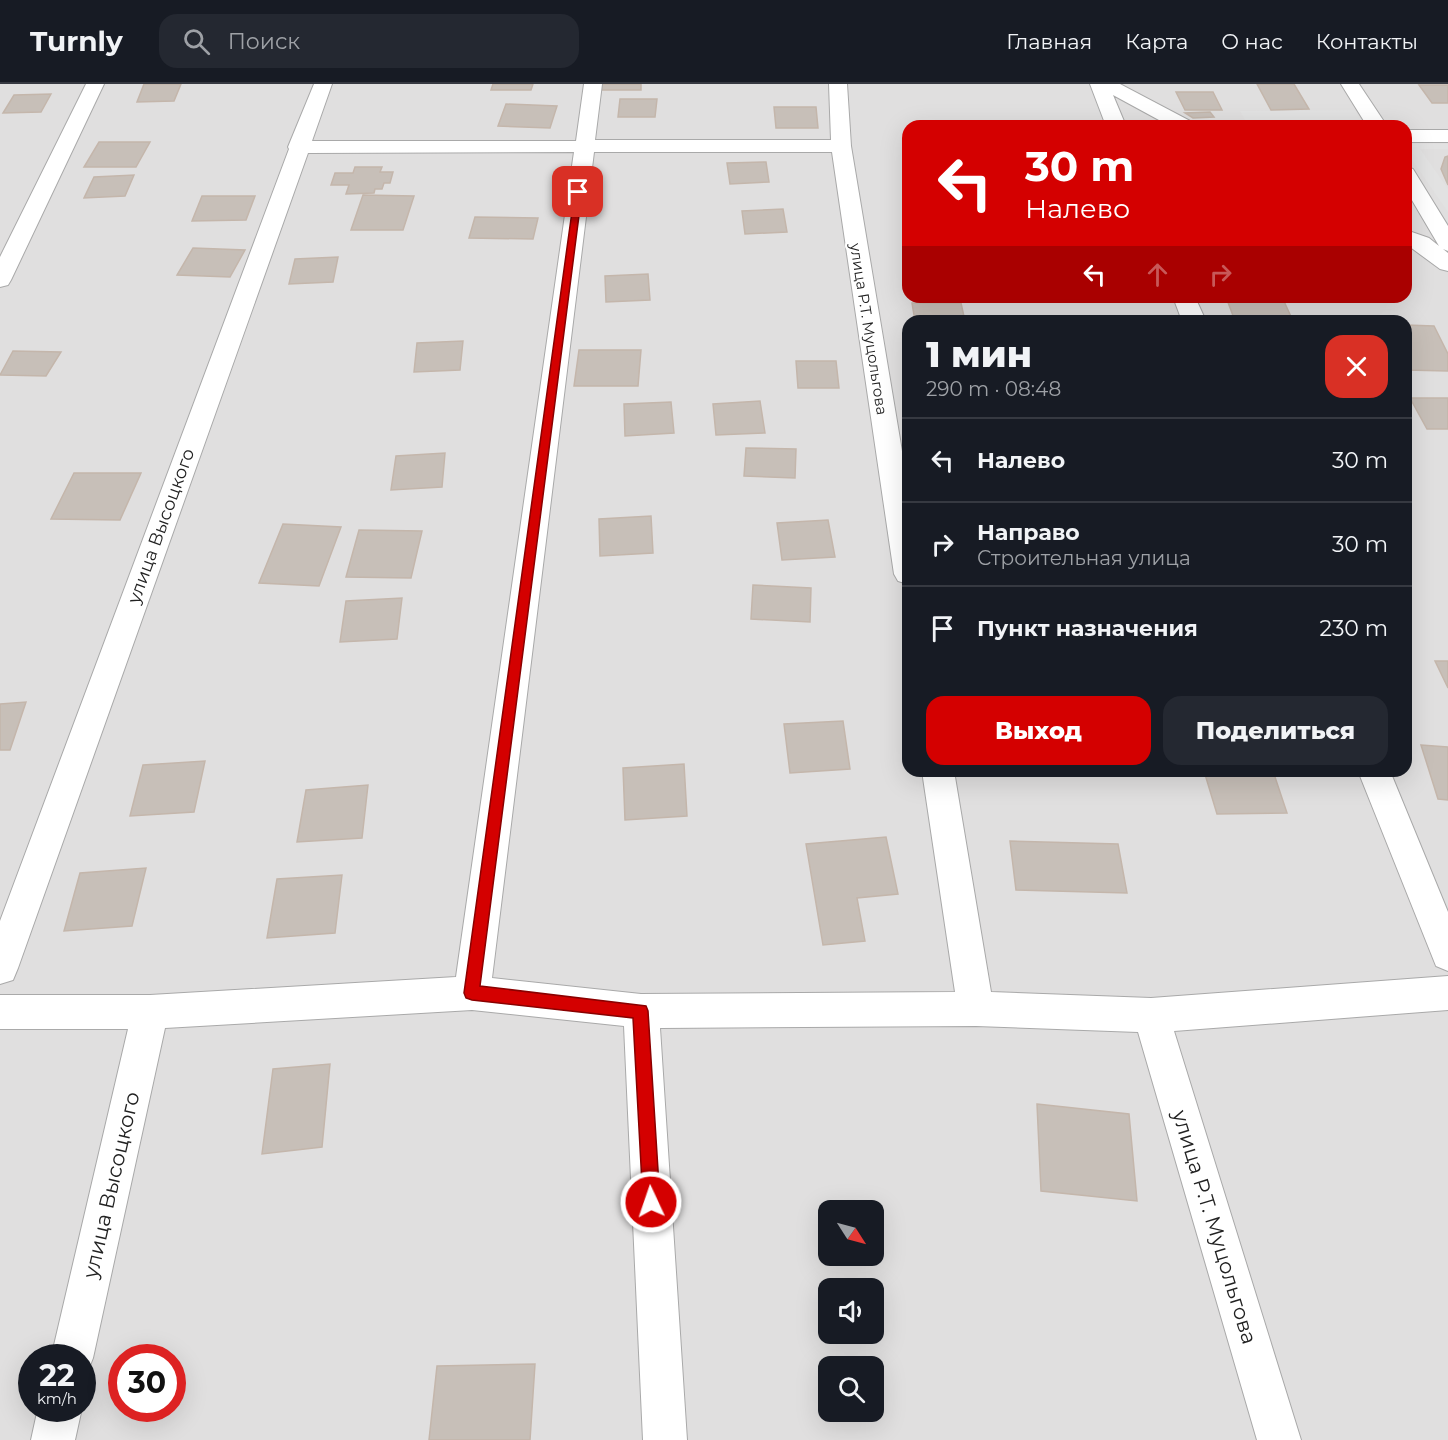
<!DOCTYPE html>
<html lang="ru">
<meta charset="utf-8">
<style>
:root{--surface:#171b24;--page:#242831;--text:#f1f3f6;--muted:#9ea1a6;--line:#363941;--accent:#d40000}
body{margin:0;font-family:Montserrat,sans-serif;background:var(--page);color:var(--text);height:100vh;display:flex;flex-direction:column;font-size:22px;white-space:nowrap}
*{box-sizing:border-box;margin:0}
p{font-size:20px;color:var(--muted)}
.icon{flex:none;width:33px;height:33px;fill:none;stroke:currentColor;stroke-width:2;stroke-linecap:round;stroke-linejoin:round}
.map{position:relative;flex:1;overflow:hidden}
.drawer{position:absolute;left:902px;top:231px;width:510px;height:462px;display:flex;flex-direction:column;background:var(--surface);border-radius:18px;box-shadow:0 6px 24px #0002}
.drawer>*{flex:none}
.hud{position:absolute;left:902px;top:36px;width:510px;height:183px;border-radius:18px;box-shadow:0 6px 24px #0002;background:#d40000;color:#fff;overflow:hidden}
.needle{width:39px;rotate:126deg}
.controls{position:absolute;left:818px;top:1116px;display:grid;gap:12px}
.controls a{display:grid;place-items:center;width:66px;height:66px;border-radius:12px;background:var(--surface);box-shadow:0 6px 24px #0002;font-size:30px}
.speed{position:absolute;left:18px;top:1260px;display:flex;gap:12px;font-size:30px;font-weight:700;text-align:center}
.speed>*{display:grid;place-content:center;width:78px;height:78px;border-radius:50%;background:var(--surface);box-shadow:0 6px 24px #0002;line-height:1}
.speed small{font-size:15px;font-weight:400}
.speed .limit{border:9px solid #d22;background:#fff;color:#111}
.pin{position:absolute;display:grid;place-items:center;width:51px;height:51px;color:#fff;margin:-26px;border-radius:12px;box-shadow:0 3px 9px #0006}
.me{position:absolute;width:66px;margin:-33px;rotate:357deg;stroke-linejoin:round;filter:drop-shadow(0 0 4px #0008)}
.turn{display:flex;align-items:center;gap:21px;height:126px;padding:0 24px;font-size:27px}
.turn .icon{width:78px;height:78px;stroke-width:2.5}
.turn b{display:block;font-size:42px;line-height:51px}
.lanes{display:flex;align-items:center;height:57px;padding:0 24px;background:#0003;justify-content:center;gap:30px;direction:ltr}
.lanes .off{opacity:.35}
.round{display:grid;place-items:center;flex:none;width:63px;height:63px;border-radius:18px;background:var(--page)}
.overview{display:flex;align-items:center;justify-content:space-between;height:102px;padding:0 24px}
h1{font-size:36px;font-weight:800;line-height:45px}
.action{display:flex;gap:12px;margin-top:auto;padding:12px 24px}
.action a{flex:1;height:69px;border-radius:18px;background:var(--accent);color:#fff;font-size:24px;font-weight:800;line-height:69px;text-align:center}
.action a+a{background:var(--page);color:var(--text)}
ul{padding:0;list-style:none}
li{display:flex;align-items:center;gap:18px;height:84px;padding:0 24px;border-top:2px solid var(--line)}
li div{flex:1}
li b{display:block;font-size:22px}
li em{font-style:normal}
header{display:flex;align-items:center;gap:36px;box-sizing:border-box;height:84px;padding:0 30px;background:var(--surface);border-bottom:2px solid var(--line)}
header strong{font-size:28px}
nav{display:flex;gap:33px;margin-inline-start:auto;font-size:21px}
.search{width:420px;height:54px;background:var(--page);display:flex;align-items:center;gap:15px;box-sizing:border-box;padding:0 21px;border-radius:18px;color:var(--muted);font-size:22px}
.map>svg:first-child{display:block}
.residential{fill:#e0dfdf;fill-rule:evenodd}
.parking{fill:#e2e2e2}
.building{fill:#c7bfb8;stroke:#c4b6ab;stroke-width:1.5}
.lines{fill:none;stroke-linecap:round;stroke-linejoin:round}
.minor-casing{stroke:#a9a9a9;stroke-width:2}
.minor{fill:#fff;fill-rule:evenodd}
.route{fill:#d40000;stroke:#8a0000;stroke-width:1.5}
.labels{text-anchor:middle;dominant-baseline:central;stroke-width:4.5;stroke-linejoin:round;paint-order:stroke}
.far-street-label{font-size:15px;fill:#222;stroke:#fff}
.street-label{font-size:18px;fill:#222;stroke:#fff}
.near-street-label{font-size:21px;fill:#222;stroke:#fff}
</style>
<header>
<strong>Turnly</strong>
<div class="search"><svg class="icon" aria-label="search" viewBox="0 0 24 24"><circle cx="10" cy="10" r="6"/><path d="M15 15l6 6"/></svg>Поиск</div>
<nav><a>Главная</a><a>Карта</a><a>О нас</a><a>Контакты</a></nav>
</header>
<div class="map">
<svg width="1448" height="1356" viewBox="0 0 1448 1356">
<rect width="100%" height="100%" fill="#f2efe9"/>
<path class="residential" d="M0 0H1448V1356H0ZM908 42H1406V213H908ZM908 237H1406V687H908ZM828 1126H873V1172H828ZM828 1204H873V1250H828ZM32 1274H82V1324H32ZM122 1274H172V1324H122ZM828 1282H873V1328H828Z"/>
<path class="parking" d="M1355 26 1365 42H1248L1240 27Z
M1406 60H1448V65H1420L1448 105V128L1406 67Z"/>
<path class="building" d="M144 0H181L174 17 137 18Z
M493 0H533L531 6H491Z
M602 0H641V6H601Z
M1257 0H1294L1309 25 1271 26Z
M1419 1H1448V19H1432Z
M1176 8H1213L1222 26H1185Z
M51 10 41 28 3 29 14 11Z
M620 15H657L655 33H618Z
M506 20 557 22 550 44 498 42Z
M774 23H816L818 44H776Z
M1210 28 1214 33 1193 34 1185 29Z
M99 58H150L136 83H84Z
M1448 72V101L1441 85 1445 73Z
M766 78 769 98 730 100 727 79Z
M355 83H382L380 88H393L390 99H384L382 105H375L374 109 346 110 349 101H331L335 89H353Z
M134 91 125 112 84 114 94 93Z
M363 111 414 112 403 146H351Z
M202 112H255L246 136 192 137Z
M783 125 787 148 745 150 742 127Z
M475 133 538 134 533 155 469 154Z
M193 164 245 166 230 193 177 191Z
M338 173 333 198 289 200 295 175Z
M648 190 650 216 606 218 605 192Z
M1226 213H1282L1293 237H1235Z
M912 219H961L965 237H915Z
M1406 241 1434 242 1448 270V287L1406 286Z
M463 257 460 286 414 288 417 259Z
M579 266H641L638 302H574Z
M13 267 61 268 46 292 0 291Z
M796 277H836L839 304H798Z
M1410 314H1448V345H1427Z
M760 317 765 349 716 351 713 320Z
M671 318 674 349 625 352 624 320Z
M746 364 796 365 795 394 744 392Z
M445 369 442 403 391 406 396 372Z
M74 389H141L120 436 51 435Z
M651 432 653 469 600 472 599 435Z
M828 436 835 473 782 476 777 439Z
M283 440 341 443 319 502 259 499Z
M359 446 422 447 411 494 346 493Z
M753 501 811 504 810 538 751 535Z
M402 514 397 555 340 558 346 517Z
M1435 577H1448V604Z
M26 618 10 666H0V620Z
M843 637 850 685 790 689 784 640Z
M1421 661 1448 663V716L1438 715Z
M205 677 194 728 130 732 143 681Z
M684 680 687 732 625 736 623 684Z
M1204 687H1273L1287 729 1217 730Z
M368 701 362 754 297 758 306 706Z
M886 753 898 810 857 814 865 857 823 861 806 760Z
M1010 757 1118 760 1127 809 1016 806Z
M146 784 132 842 64 847 80 789Z
M342 791 335 849 267 854 277 795Z
M330 980 322 1063 262 1070 273 985Z
M1037 1020 1129 1030 1137 1117 1041 1107Z
M535 1280 530 1356H429L437 1282Z"/>
<g class="lines">
<g class="minor-casing">
<path id="minor" d="M86 0H104L11 196 8 201 0 203V173Z
M314 0H332L312 57H576L584 0H602L595 56H831L829 0H847L851 62 908 403V500L898 497 894 490 832 68H594L492 894 641 910 955 908 922 687H954L991 908 1151 914 1448 892V926L1174 947 1301 1356H1257L1138 948 976 942 660 944 687 1356H643L624 942 472 926 165 944 93 1274 87 1289 82 1291V1274H51L128 945H0V911H150L456 893 574 68 308 69 18 884 13 896 0 900V837L289 65 288 63Z
M1090 0H1120L1192 38 1195 42H1170L1113 11 1126 42H1106Z
M1341 0H1359L1387 42H1367Z
M1406 46H1448V58H1406Z
M1406 83 1413 85 1448 142V167L1443 165 1448 169V187L1440 185 1406 160V146L1429 154 1439 162 1406 106Z
M1173 213H1195L1206 237H1182Z
M1358 687H1390L1448 828V887L1436 882Z
M38 1324H82L75 1356H31Z"/>
</g>
<use href="#minor" class="minor"/>
</g>
<path class="route" d="M575 106 582 108 480 902 646 922 648 927 660 1118 658 1124 651 1126 645 1124 643 1118 633 934 472 916 466 914 464 909Z"/>
<g class="labels">
<g class="far-street-label">
<text transform="translate(869 245) rotate(81)">улица Р.Т. Муцольгова</text>
</g>
<g class="street-label">
<text transform="translate(161 442) rotate(-70)">улица Высоцкого</text>
</g>
<g class="near-street-label">
<text transform="translate(111 1101) rotate(-77)">улица Высоцкого</text>
<text transform="translate(1215 1143) rotate(73)">улица Р.Т. Муцольгова</text>
</g>
</g>
</svg>
<div class="controls">
<a><svg class="needle" viewBox="-14 -14 28 28"><path d="M0-13l5 13h-10z" fill="#e53935"/><path d="M0 13l5-13h-10z" fill="#9ea1a6"/></svg></a>
<a><svg class="icon" aria-label="sound" viewBox="0 0 24 24"><path d="M4 9h4l5-4v14l-5-4H4zM17 9q2 3 0 6"/></svg></a>
<a><svg class="icon" aria-label="search" viewBox="0 0 24 24"><circle cx="10" cy="10" r="6"/><path d="M15 15l6 6"/></svg></a>
</div>
<div class="speed"><div>22<small>km/h</small></div><div class="limit">30</div></div>
<div class="pin" style="left:578px;top:108px;background:#d93025"><svg class="icon" aria-label="arrive" viewBox="0 0 24 24"><path d="M6 21V4h12l-3 4 3 4H6"/></svg></div>
<svg class="me" style="left:651px;top:1118px" viewBox="-20 -20 40 40"><circle r="17" fill="#d40000" stroke="#fff" stroke-width="3"/><path d="M0-11L8 9 0 5-8 9z" fill="#fff"/></svg>
<div class="hud">
<div class="turn"><svg class="icon" aria-label="left" viewBox="0 0 24 24"><path d="M17 20v-9H6M10 6l-5 5 5 5"/></svg><div><b>30 m</b>Налево</div></div>
<div class="lanes"><svg class="icon" aria-label="left" viewBox="0 0 24 24"><path d="M17 20v-9H6M10 6l-5 5 5 5"/></svg><svg class="icon off" aria-label="ahead" viewBox="0 0 24 24"><path d="M12 20V5M6 11l6-6 6 6"/></svg><svg class="icon off" aria-label="right" viewBox="0 0 24 24"><path d="M7 20v-9h11M14 6l5 5-5 5"/></svg></div>
</div>
<section class="drawer">
<div class="overview"><div><h1>1 мин</h1><p>290 m · 08:48</p></div><a class="round" style="background:#d93025;color:#fff"><svg class="icon" aria-label="close" viewBox="0 0 24 24"><path d="M6 6l12 12M18 6L6 18"/></svg></a></div>
<ul>
<li><svg class="icon" aria-label="left" viewBox="0 0 24 24"><path d="M17 20v-9H6M10 6l-5 5 5 5"/></svg><div><b>Налево</b></div><em>30 m</em></li>
<li><svg class="icon" aria-label="right" viewBox="0 0 24 24"><path d="M7 20v-9h11M14 6l5 5-5 5"/></svg><div><b>Направо</b><p>Строительная улица</p></div><em>30 m</em></li>
<li><svg class="icon" aria-label="arrive" viewBox="0 0 24 24"><path d="M6 21V4h12l-3 4 3 4H6"/></svg><div><b>Пункт назначения</b></div><em>230 m</em></li>
</ul>
<div class="action"><a>Выход</a><a>Поделиться</a></div>
</section>
</div>
